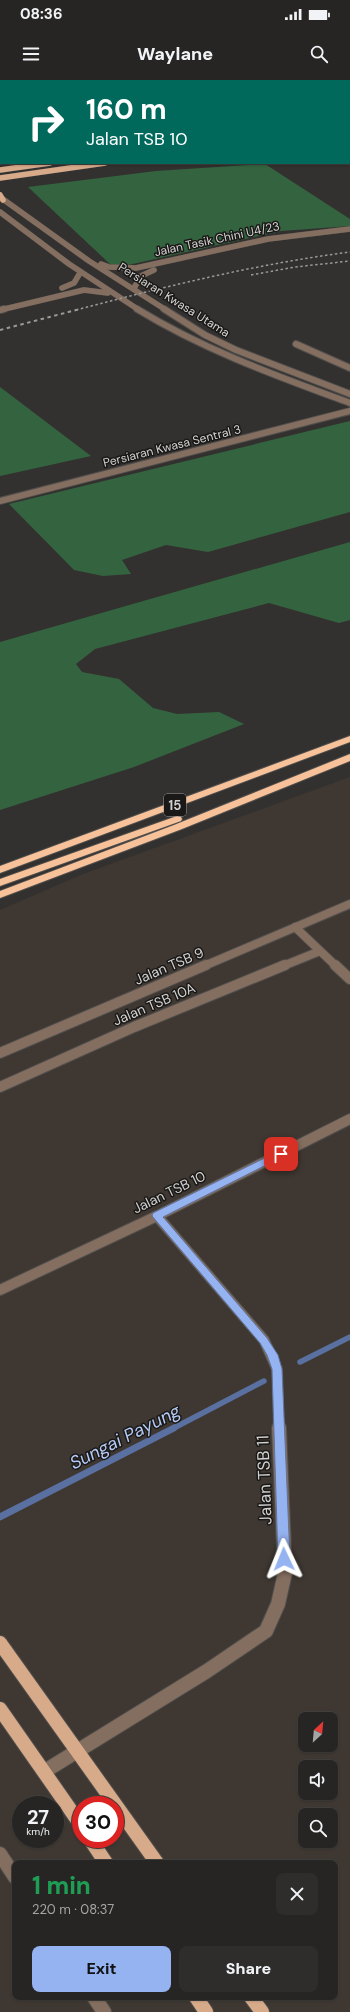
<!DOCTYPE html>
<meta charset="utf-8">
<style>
:root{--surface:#262523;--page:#2e2d2b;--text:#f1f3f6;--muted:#a4a5a6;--line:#424241;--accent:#95b2f1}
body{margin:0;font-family:"DM Sans",sans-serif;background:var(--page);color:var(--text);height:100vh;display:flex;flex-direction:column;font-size:15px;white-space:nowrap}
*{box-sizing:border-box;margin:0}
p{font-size:13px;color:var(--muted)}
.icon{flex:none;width:22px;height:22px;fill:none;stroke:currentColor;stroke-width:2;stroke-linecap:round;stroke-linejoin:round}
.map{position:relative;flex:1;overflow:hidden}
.drawer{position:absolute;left:12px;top:1780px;width:326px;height:140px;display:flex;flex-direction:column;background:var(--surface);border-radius:8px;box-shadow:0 1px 3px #0004,0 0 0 1px var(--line)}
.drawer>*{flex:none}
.hud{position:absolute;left:0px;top:0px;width:350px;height:84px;box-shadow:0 1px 3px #0004,0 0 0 1px var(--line);background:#00695c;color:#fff;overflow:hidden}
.needle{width:26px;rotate:26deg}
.controls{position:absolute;left:298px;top:1632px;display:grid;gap:8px}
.controls a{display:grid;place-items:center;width:40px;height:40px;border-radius:8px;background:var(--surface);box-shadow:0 1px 3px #0004,0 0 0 1px var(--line);font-size:20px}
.speed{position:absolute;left:12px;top:1716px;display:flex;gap:8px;font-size:20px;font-weight:700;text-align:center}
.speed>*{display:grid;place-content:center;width:52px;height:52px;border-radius:50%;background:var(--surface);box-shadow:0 1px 3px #0004,0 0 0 1px var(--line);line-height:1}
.speed small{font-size:10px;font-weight:400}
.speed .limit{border:6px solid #d22;background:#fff;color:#111}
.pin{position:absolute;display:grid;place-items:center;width:34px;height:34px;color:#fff;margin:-17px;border-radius:8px;box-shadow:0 2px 6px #0006}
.me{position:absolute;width:44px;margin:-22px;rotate:358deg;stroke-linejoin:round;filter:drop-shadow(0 0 3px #0008)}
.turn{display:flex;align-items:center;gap:14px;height:84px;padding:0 20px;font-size:18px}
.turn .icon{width:52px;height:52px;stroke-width:2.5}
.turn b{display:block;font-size:28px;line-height:34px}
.round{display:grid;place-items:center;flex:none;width:42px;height:42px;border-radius:8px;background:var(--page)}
.head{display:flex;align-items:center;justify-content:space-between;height:68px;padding:0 20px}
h1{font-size:24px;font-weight:800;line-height:30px;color:#1e9e55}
.action{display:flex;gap:8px;margin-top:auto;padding:8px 20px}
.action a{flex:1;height:46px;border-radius:8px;background:var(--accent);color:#111;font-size:16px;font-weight:800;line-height:46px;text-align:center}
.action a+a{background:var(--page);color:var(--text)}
.status{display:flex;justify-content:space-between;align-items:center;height:28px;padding:0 20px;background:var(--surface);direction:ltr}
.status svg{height:11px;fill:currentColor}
header{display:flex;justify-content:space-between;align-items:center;height:52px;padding:0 20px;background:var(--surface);font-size:18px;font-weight:800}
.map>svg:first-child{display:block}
.built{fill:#3f3832;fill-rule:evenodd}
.green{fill:#34643f}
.water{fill:#5970a0}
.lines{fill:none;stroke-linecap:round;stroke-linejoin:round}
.stream-far1{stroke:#5970a0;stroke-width:5.5}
.stream{stroke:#5970a0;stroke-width:7}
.minor-far4-casing{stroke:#504e4c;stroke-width:6}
.minor-far3-casing{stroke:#504e4c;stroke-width:8}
.minor-far2-casing{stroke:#504e4c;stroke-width:10}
.minor-far1-casing{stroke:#504e4c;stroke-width:12}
.minor-casing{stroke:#504e4c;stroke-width:16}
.major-far1-casing{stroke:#504e4c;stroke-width:6}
.major-casing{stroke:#504e4c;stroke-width:16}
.highway-casing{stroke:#504e4c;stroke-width:2}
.minor-far4{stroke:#846e5f;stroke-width:5.5}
.minor-far3{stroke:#846e5f;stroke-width:6}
.minor-far2{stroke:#846e5f;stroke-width:8}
.minor-far1{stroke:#846e5f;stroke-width:10}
.minor{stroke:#846e5f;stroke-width:14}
.major-far1{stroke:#d7aa8a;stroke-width:5.5}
.major{stroke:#d7aa8a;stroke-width:14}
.highway{fill:#f7c29a;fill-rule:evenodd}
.rail-far1{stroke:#9a9998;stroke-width:1.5;stroke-dasharray:2.5 2.5;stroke-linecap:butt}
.rail{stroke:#9a9998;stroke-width:2;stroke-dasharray:3.5 3.5;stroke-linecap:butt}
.route{fill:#95b2f1;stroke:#61749d}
.labels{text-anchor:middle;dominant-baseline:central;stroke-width:3;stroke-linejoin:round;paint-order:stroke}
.far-street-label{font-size:12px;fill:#d2d1d0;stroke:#1a1918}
.shield{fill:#1a1918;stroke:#9b9a99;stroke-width:1}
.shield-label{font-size:13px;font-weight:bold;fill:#d2d1d0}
.street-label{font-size:14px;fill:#d2d1d0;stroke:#1a1918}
.near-street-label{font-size:17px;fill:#d2d1d0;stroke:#1a1918}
.near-water-label{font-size:18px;font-style:italic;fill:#b5caf6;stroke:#1a1918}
</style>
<div class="status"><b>08:36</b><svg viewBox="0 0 49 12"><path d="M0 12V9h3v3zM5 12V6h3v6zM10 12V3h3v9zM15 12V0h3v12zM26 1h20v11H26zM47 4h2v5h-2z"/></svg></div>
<header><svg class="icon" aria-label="menu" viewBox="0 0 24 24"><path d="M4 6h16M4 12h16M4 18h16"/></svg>Waylane<svg class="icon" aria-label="search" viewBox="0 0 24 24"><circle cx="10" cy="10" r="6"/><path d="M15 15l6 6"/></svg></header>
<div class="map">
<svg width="350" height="1932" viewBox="0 0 350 1932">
<rect width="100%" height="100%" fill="#33312f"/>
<path class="built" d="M350 697V1932H0V830L83 794ZM305 1639H331V1665H305ZM305 1687H331V1713H305ZM21 1725H55V1759H21ZM81 1725H115V1759H81ZM305 1735H331V1761H305ZM15 1783H335V1917H15Z"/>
<path class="green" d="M265 84 350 139V146L281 151 128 185H111L28 107 156 91Z
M0 307 91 376 0 396Z
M350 341V432L208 472 166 465 122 480 131 494 103 496 74 490 9 424Z
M350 462V540L339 543 269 523 95 569 76 584 82 592 119 599 153 628 177 634 219 632 244 644 134 687 0 730V562Z"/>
<path class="water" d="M124 0H275L125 1Z"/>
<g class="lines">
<path class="stream-far1" d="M300 1282 350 1257
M172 1349 264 1301"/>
<path class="stream" d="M0 1437 174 1348"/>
<g class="minor-far4-casing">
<path id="minor-far4" d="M0 117 89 181 166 230
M0 132 69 184 139 230
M101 184 109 187 136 188 268 159 350 149
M62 208 74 203 80 193
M134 208 141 196 154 190
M0 230 84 210 108 213"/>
</g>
<g class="minor-far3-casing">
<path id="minor-far3" d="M137 229C204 270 277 296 350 323
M164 229 205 255 236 270 350 314
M0 230 4 229
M296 264 350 288
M0 421 350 331"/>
</g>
<g class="minor-far2-casing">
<path id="minor-far2" d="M295 847 336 886
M204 886 350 824
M283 886 320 871"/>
</g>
<g class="minor-far1-casing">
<path id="minor-far1" d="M335 885 350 899
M0 973 206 885
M0 1007 134 947 285 885
M157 1136 264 1260 277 1289 279 1349
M0 1210 157 1136 350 1039"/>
</g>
<g class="minor-casing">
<path id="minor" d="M45 1691 207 1591 266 1551 278 1524 285 1493 279 1348
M0 1774 15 1797
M94 1917 104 1932"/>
</g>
<g class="major-far1-casing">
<path id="major-far1" d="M0 90 50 83
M0 98 105 83
M0 115 3 120"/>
</g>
<g class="major-casing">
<path id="major" d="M0 1563 157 1783
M0 1629 81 1745
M90 1759 106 1783
M196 1917 206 1932
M251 1917 262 1932"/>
</g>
<g class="highway-casing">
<path id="highway" d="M350 656V662L0 793V786Z
M350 674V681L182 749 0 818V811L174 745Z
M177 736 181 737 182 739 181 741 0 806V799Z"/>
</g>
<use href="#minor-far4" class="minor-far4"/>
<use href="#minor-far3" class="minor-far3"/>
<use href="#minor-far2" class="minor-far2"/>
<use href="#minor-far1" class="minor-far1"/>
<use href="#minor" class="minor"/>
<use href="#major-far1" class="major-far1"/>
<use href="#major" class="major"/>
<use href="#highway" class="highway"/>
<path class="rail-far1" d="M251 195 295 187 350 181
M76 230C167 206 257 184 350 172"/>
<path class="rail" d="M0 250 80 229"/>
</g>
<path class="route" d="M281 1070 284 1071 286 1074 284 1076 163 1137 267 1258 278 1275 282 1289 290 1479 288 1482 284 1484 280 1482 278 1479 272 1289 267 1275 260 1263 152 1136 153 1133Z"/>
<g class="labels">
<g class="far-street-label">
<text transform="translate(217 159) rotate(-12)">Jalan Tasik Chini U4/23</text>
<text transform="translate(174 220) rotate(32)">Persiaran Kwasa Utama</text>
<text transform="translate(172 366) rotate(-14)">Persiaran Kwasa Sentral 3</text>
</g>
<rect class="shield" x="164" y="714" width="22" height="22" rx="3"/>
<g class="shield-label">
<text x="175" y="725">15</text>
</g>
<g class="street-label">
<text transform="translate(169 886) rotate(-23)">Jalan TSB 9</text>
<text transform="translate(154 924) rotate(-23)">Jalan TSB 10A</text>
<text transform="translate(169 1112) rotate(-26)">Jalan TSB 10</text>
</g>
<g class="near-street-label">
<text transform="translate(264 1400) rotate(-92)">Jalan TSB 11</text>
</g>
<g class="near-water-label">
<text transform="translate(125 1357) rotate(-27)">Sungai Payung</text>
</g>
</g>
</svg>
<div class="controls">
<a><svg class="needle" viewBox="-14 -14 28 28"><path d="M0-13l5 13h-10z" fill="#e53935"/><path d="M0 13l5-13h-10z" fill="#a4a5a6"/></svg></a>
<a><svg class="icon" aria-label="sound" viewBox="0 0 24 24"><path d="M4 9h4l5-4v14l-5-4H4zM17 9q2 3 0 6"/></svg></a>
<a><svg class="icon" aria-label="search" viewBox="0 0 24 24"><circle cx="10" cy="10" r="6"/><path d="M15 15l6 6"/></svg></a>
</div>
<div class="speed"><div>27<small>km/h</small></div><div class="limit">30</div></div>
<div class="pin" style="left:281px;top:1074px;background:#d93025"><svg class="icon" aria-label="arrive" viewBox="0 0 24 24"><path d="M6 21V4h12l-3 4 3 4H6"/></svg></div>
<svg class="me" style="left:284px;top:1479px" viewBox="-20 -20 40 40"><path d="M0-17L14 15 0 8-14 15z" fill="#95b2f1" stroke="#fff" stroke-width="4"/></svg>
<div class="hud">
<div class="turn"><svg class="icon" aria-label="right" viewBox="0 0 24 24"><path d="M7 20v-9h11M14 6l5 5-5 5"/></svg><div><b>160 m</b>Jalan TSB 10</div></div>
</div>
<section class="drawer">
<div class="head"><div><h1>1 min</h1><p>220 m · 08:37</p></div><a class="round"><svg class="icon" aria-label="close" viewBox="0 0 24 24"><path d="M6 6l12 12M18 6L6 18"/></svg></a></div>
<div class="action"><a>Exit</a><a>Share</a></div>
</section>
</div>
